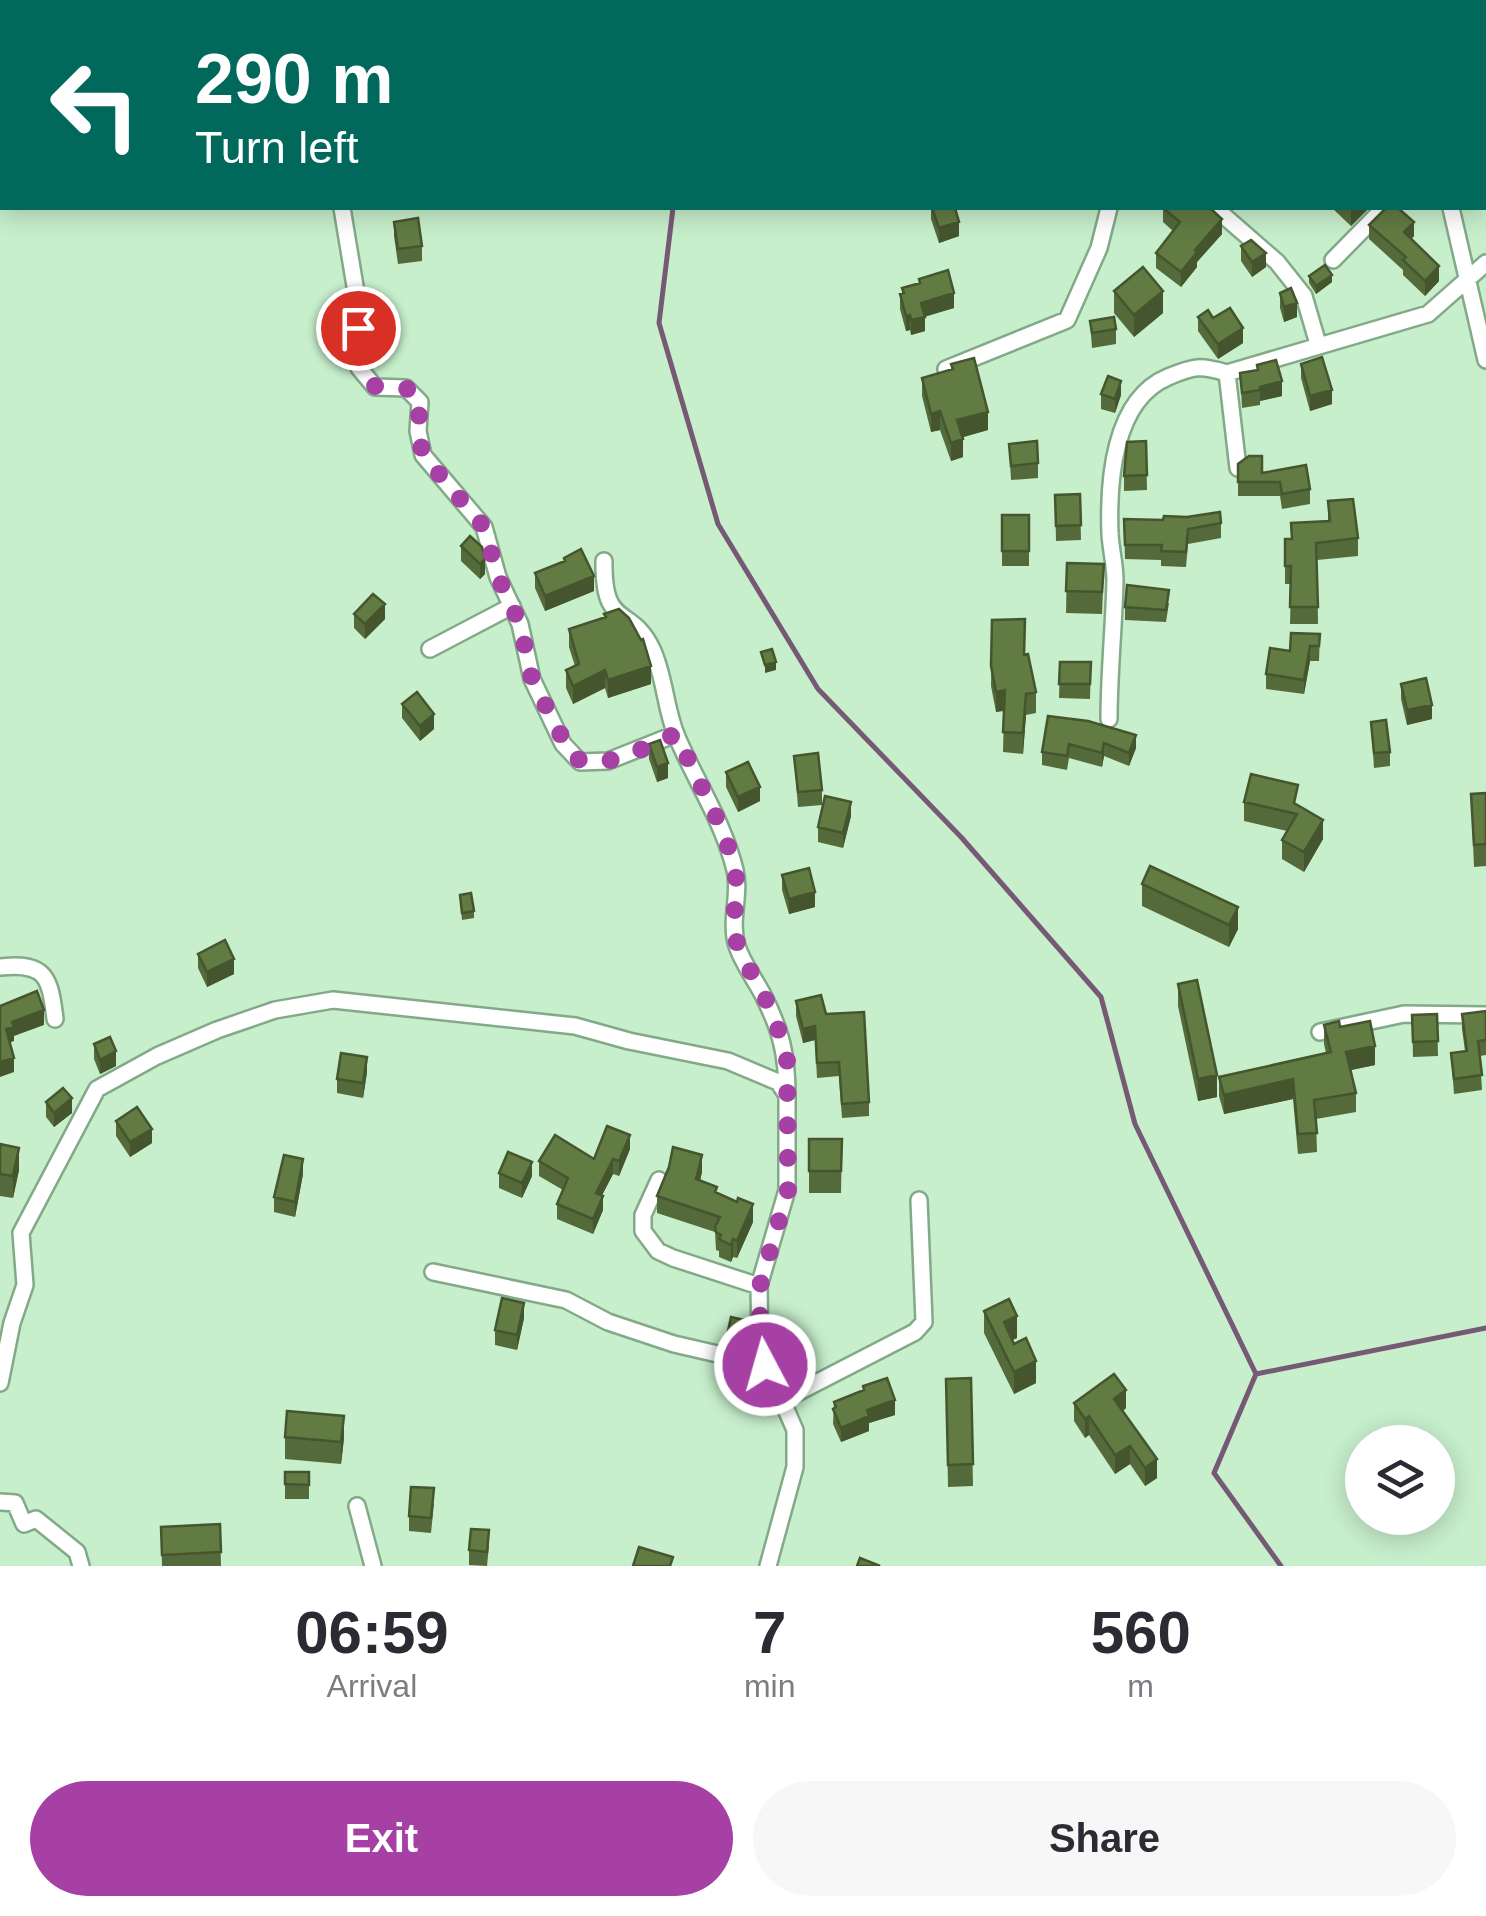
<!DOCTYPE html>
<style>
:root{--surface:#fff;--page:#f7f7f7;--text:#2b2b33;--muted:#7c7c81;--accent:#a640a4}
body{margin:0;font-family:Helvetica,sans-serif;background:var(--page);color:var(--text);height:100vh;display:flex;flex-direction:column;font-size:38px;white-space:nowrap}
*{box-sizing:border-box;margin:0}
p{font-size:32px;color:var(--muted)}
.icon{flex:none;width:55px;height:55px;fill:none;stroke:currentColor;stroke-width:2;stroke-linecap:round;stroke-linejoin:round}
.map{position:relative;height:1566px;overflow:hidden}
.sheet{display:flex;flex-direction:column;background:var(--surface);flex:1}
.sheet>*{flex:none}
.guide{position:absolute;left:0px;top:0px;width:1488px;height:210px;box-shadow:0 5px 25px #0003;background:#00695c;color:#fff;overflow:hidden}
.fabs{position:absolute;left:1345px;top:1425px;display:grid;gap:20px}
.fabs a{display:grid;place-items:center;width:110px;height:110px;border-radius:50%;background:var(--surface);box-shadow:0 5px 25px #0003;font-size:50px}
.pin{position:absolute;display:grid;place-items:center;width:85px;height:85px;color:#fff;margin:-42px;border:5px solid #fff;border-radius:50%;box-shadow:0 2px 10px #0007}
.me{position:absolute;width:110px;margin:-55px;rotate:354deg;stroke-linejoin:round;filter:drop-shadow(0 0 8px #0008)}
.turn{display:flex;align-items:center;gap:35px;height:210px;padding:0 30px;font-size:45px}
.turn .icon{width:130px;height:130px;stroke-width:2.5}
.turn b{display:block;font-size:70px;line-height:85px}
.eta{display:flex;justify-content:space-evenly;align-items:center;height:170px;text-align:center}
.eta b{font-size:60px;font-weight:800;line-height:70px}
.primary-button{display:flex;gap:20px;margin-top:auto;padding:20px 30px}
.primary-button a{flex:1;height:115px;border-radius:60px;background:var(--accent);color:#fff;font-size:40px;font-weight:800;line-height:115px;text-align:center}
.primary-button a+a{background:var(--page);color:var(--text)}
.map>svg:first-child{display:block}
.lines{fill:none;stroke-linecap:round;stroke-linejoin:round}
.stream{stroke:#765975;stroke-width:5}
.minor-casing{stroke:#82a988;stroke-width:20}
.minor{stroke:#fff;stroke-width:15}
.wall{fill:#546a3a}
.shaded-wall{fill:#45562f}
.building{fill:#627b43;stroke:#45562f;stroke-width:2.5}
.route{stroke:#a640a4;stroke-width:18;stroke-dasharray:0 32.4}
</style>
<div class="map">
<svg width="1486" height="1566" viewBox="0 0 1486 1566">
<rect width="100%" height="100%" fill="#c7efcc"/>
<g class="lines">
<path class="stream" d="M625 0 627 2
M673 208 659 323 718 524 818 689 961 837 1101 997 1135 1124 1256 1374 1214 1473 1281 1566
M1256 1374 1486 1328"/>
<g class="minor-casing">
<path id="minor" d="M277 0 278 2
M472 0V2
M1092 0 1095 2
M1397 0 1419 2
M924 2 927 0
M1485 89H1486
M0 171 2 168
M342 208 358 304 359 368 375 387 406 388 420 402 418 431 423 455 484 527 498 577 520 624 532 679 563 744 580 762 608 761 676 734
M1215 208 1277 262 1304 296 1318 344
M1451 208 1486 360
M1333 260 1384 208
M946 369 1067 320 1099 248 1109 208
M1227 373 1238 468
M604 561C603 631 631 604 652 649 665 676 665 709 677 737 696 782 723 821 735 870 741 894 729 921 737 946 742 962 754 978 762 993 781 1030 787 1054 787 1095
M430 649 512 606
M1109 719C1109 673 1114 627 1115 580 1115 565 1111 550 1110 534 1108 482 1113 400 1168 377 1194 366 1200 365 1227 373L1428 314 1486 263
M0 967C46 962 50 977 55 1019
M1320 1032 1404 1014 1486 1015
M659 1180 643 1215V1231L658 1251 673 1258 759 1286
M433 1272 566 1300 608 1322 674 1344 765 1365
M0 1383 12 1323 25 1285 21 1233 97 1089 157 1056 217 1030 275 1010 333 1000 575 1026 629 1041 728 1061 778 1082 787 1095V1190L759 1286 760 1350 795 1430V1467L768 1566
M783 1400 915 1332 924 1322 919 1200
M0 1502 15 1503 24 1524 36 1519 77 1552 81 1566
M357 1506 373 1566"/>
</g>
<use href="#minor" class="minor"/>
</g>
<path class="wall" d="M1175 0H1213L1211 2H1178Z
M931 208H955L959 236 939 243 931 219Z
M1163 208 1222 234 1197 262V267L1181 287 1156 268V253L1173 231 1163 222Z
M1332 208H1369L1351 226Z
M394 222 422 246V261L398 264 394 236Z
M1369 225 1414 236 1411 239 1439 281 1425 296 1403 275V270L1369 239Z
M1241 246 1266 267 1252 277 1241 261Z
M1309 276 1332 282 1316 294 1309 283Z
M919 279 954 308 925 316V331L911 335 910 330 906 331 900 309V294L902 293V288L919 284Z
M1114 291 1163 313 1134 337 1114 313Z
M1280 293 1297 317 1284 322 1280 308Z
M1198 317 1213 318 1243 343 1218 359 1198 331Z
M1090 321 1116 329V344L1092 348Z
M951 364 988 430 962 437 963 457 951 461 940 430 931 432 922 396V378L951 370Z
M1301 364 1332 404 1310 411 1301 378Z
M1257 365 1282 396 1260 401V405L1242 408 1240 373 1257 370Z
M1101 394 1121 395 1115 413 1101 409Z
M1146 441 1147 490 1124 491V476Z
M1009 444 1038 463V478L1011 480Z
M1238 464 1310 489V504L1282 509 1280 496H1238Z
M1080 494 1081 540 1056 541 1055 495Z
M1328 501 1358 538V556L1317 560 1318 624H1290L1291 584H1285V539H1291V523L1328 521Z
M1002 515H1029V566H1002Z
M1124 519 1221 523V538L1188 544 1186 567 1161 566V560L1125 559Z
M470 536 485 574 480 579 461 561V546Z
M564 558 594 591 545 611 535 588V573L564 561Z
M1067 563 1104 564 1102 614 1066 613Z
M1169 603 1166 622 1125 620V607Z
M354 614 385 619 365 639 354 628Z
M604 614 651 684 608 698 605 688 573 704 566 688V670L575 666 569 647V629L604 618Z
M992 620 1025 655 1036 692V713L1026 715 1023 754 1003 752 1004 711 996 712 991 686Z
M1320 634 1319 661H1310L1304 694 1266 689V674L1290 651Z
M1060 662H1091L1090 699 1059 698Z
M1401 684 1432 719 1407 725 1401 699Z
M402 704 434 729 420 741 402 718Z
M1048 716 1136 748 1129 766 1104 756 1102 767 1069 758 1067 770 1042 765V752Z
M1371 722 1390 752V766L1374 768Z
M649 744 668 778 657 782 649 759Z
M794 756 822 790V805L798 807Z
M726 772 760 801 738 812 726 787Z
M1486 793V866L1474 867 1471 794Z
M1244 802 1298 805 1323 839 1304 872 1282 859V840L1287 831 1244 821Z
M851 816 843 848 818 842V827Z
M782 875 815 907 789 914 782 890Z
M1142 884 1238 929 1229 947 1142 906Z
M460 895 474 911V918L462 920Z
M198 954 234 974 207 987 198 968Z
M1178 984 1217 1097 1198 1101 1178 1006Z
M796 1001 826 1014 869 1102V1116L842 1118 839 1076 817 1078 815 1040 803 1043 796 1016Z
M1486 1011V1055L1480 1056 1482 1090 1454 1094 1451 1053 1465 1051 1462 1029V1014Z
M1437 1014 1438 1056 1413 1057 1412 1015Z
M1324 1025 1340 1027 1375 1065 1351 1070 1356 1093V1112L1316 1119 1317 1152 1298 1154 1293 1099 1224 1114 1219 1096V1077L1326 1053 1324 1044Z
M94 1044 116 1066 100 1074 94 1059Z
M367 1072 363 1098 337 1093V1079Z
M46 1102 72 1113 54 1127 46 1117Z
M116 1121 152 1143 130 1157 116 1136Z
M842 1139 841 1193H809V1171Z
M0 1144 19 1170 13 1198 0 1196Z
M630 1149 619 1176 613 1174 602 1195 603 1210 593 1234 557 1219V1204L563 1190 539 1176V1161L594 1159Z
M702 1172 700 1181 753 1222 737 1258 733 1257 731 1262 719 1257V1251L716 1250 715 1232 657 1213V1196Z
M499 1173 532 1176 522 1198 499 1188Z
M303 1174 295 1217 274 1212V1197Z
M984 1311 1017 1338 1012 1340 1036 1383 1014 1394 984 1333Z
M524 1318 517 1350 495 1345V1330Z
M744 1327 741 1341 728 1338V1331Z
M971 1378 973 1486 948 1487 946 1379Z
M863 1386 895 1415 869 1423V1431L841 1442 833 1424 834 1402 863 1391Z
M1074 1403 1126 1408 1123 1411 1157 1478 1145 1486 1130 1464 1115 1474 1089 1435 1085 1438 1074 1421Z
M285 1437 344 1438 341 1464 285 1459Z
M285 1472H309V1499H285Z
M434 1503 431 1533 409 1531V1516Z
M220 1524 221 1566H162L161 1527Z
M489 1545 487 1566 469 1565V1550Z"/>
<path class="shaded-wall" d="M0 124H2V142L0 143Z
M1354 208H1369L1351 226V211Z
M1222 219V234L1197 262V267L1181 287V272L1195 250Z
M959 222V236L939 243V228Z
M1414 222V236L1404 247V232Z
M1266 253V267L1252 277V262Z
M1439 266V281L1425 296V281Z
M1332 275V282L1316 294V286Z
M1163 291V313L1134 337V315Z
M954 293V308L921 318V303Z
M1297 303V317L1284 322V307Z
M910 315V330L906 331V316Z
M925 317V331L911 335V320Z
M1243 328V343L1218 359V344Z
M1121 381V395L1115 413V399Z
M1282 381V396L1260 401V387Z
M1332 390V404L1310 411V396Z
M940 411V430L931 432V414Z
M988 412V430L957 439V420Z
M963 439V457L951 461V443Z
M485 559V574L480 579V564Z
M594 576V591L545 611V596Z
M385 604V619L365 639V624Z
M1310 646V661L1304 694V680Z
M776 662V670L765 673V665Z
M651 666V684L608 698V680Z
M605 670V688L573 704V686Z
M1005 690V710L996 712V692Z
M1026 694V715L1023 754V733Z
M1432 705V719L1407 725V710Z
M434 714V729L420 741V726Z
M1136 735V748L1129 766V753Z
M1104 743V756L1102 767V753Z
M668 763V778L657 782V767Z
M760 787V801L738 812V797Z
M851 802V816L843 848V833Z
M1323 820V839L1304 872V852Z
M815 892V907L789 914V899Z
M1238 907V929L1229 947V925Z
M234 959V974L207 987V972Z
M44 1010V1025L14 1036V1041L6 1044V1029L12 1022Z
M815 1026V1040L803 1043V1029Z
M1375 1046V1065L1346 1071V1052Z
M116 1051V1066L100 1074V1060Z
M367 1057V1072L363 1098V1083Z
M14 1058V1072L0 1077V1062Z
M1217 1075V1097L1198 1101V1079Z
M1293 1079V1099L1224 1114V1095Z
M72 1098V1113L54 1127V1113Z
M152 1129V1143L130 1157V1142Z
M630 1135V1149L619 1176V1161Z
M19 1148V1170L13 1198V1176Z
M702 1155V1172L696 1196V1179Z
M303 1159V1174L295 1217V1202Z
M613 1159V1174L596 1207V1193Z
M532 1162V1176L522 1198V1183Z
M603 1196V1210L593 1234V1219Z
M753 1204V1222L737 1258V1241Z
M733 1239V1257L731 1262V1245Z
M524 1303V1318L517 1350V1335Z
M1017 1316V1338L1004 1344V1322Z
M1036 1361V1383L1014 1394V1372Z
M1126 1390V1408L1114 1417V1399Z
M895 1400V1415L869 1423V1431L841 1442V1428L867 1410Z
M344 1416V1438L341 1464V1442Z
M1089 1416V1435L1085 1438V1419Z
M1130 1446V1464L1115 1474V1455Z
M1157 1459V1478L1145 1486V1468Z"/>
<path class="building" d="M49 0H59V2H39Z
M846 0H877L876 2H845Z
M1012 0H1033L1031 2H1008Z
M1346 0H1367L1370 2H1343Z
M0 60 2 68V124H0Z
M932 208H955L959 222 939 228Z
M1163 208H1210L1222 219 1195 250 1197 252 1181 272 1156 253 1180 222Z
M1386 208H1398L1414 222 1404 232 1439 266 1425 281 1403 260 1406 257 1369 225Z
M418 218 422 246 398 249 394 222Z
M1251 240 1266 253 1252 262 1241 246Z
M1325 265 1332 275 1316 286 1309 276Z
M1143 267 1163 291 1134 315 1114 291Z
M948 270 954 293 921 303 925 317 911 320 910 315 906 316 900 294 904 293 902 288 920 283 919 279Z
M1291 288 1297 303 1284 307 1280 293Z
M1230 308 1243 328 1218 344 1198 317 1208 310 1213 318Z
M1114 317 1116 329 1092 333 1090 321Z
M1322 357 1332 390 1310 396 1301 364Z
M974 358 988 412 957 420 963 439 951 443 940 411 931 414 922 378 953 369 951 364Z
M1276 360 1282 381 1260 387V390L1242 393 1240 373 1258 370 1257 365Z
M1108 376 1121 381 1115 399 1101 394Z
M1037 441 1038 463 1011 466 1009 444Z
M1146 441 1147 475 1124 476 1127 442Z
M1249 456H1262V473L1306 465 1310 489 1282 494 1280 482H1238V464Z
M1080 494 1081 525 1056 526 1055 495Z
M1353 499 1358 538 1316 543 1318 607H1290L1291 566H1285V539H1292L1291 523 1330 521 1328 501Z
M1220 512 1221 523 1188 529 1186 552 1161 551 1162 545H1125L1124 519 1163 520 1164 516 1187 517Z
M1002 515H1029V551H1002Z
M470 536 482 547 485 559 480 564 461 546Z
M581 549 594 576 545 596 535 573 565 561 564 558Z
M1067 563 1104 564 1102 592 1066 591Z
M1127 585 1169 590 1166 610 1125 607Z
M373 594 385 604 365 624 354 614Z
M619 609 629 618 641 640 643 639 651 666 608 680 605 670 573 686 566 670 579 664 569 629 606 617 604 614Z
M1025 619 1024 655 1028 654 1036 692 1026 694 1023 733 1003 732 1005 690 996 692 991 666 992 620Z
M1291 633 1320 634 1319 646H1310L1304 680 1266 674 1270 648 1290 651Z
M772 649 776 662 765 665 761 652Z
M1060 662H1091L1090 684H1059Z
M1426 678 1432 705 1407 710 1401 684Z
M417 692 434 714 420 726 402 704Z
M1048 716 1088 721 1136 735 1129 753 1104 743 1102 753 1069 744 1067 756 1042 752Z
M1386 720 1390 752 1374 753 1371 722Z
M660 740 668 763 657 767 649 744Z
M818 753 822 790 798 792 794 756Z
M748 762 760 787 738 797 726 772Z
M1251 774 1298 785 1294 803 1323 820 1304 852 1282 840 1297 814 1244 802Z
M1486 793V844L1474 845 1471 794Z
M825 796 851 802 843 833 818 827Z
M1150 866 1238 907 1229 925 1142 884Z
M809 868 815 892 789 899 782 875Z
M471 893 474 911 462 913 460 895Z
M225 940 234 959 207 972 198 954Z
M1197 980 1217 1075 1198 1079 1178 984Z
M37 991 44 1010 12 1022 14 1027 6 1029 14 1058 0 1062V1006Z
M821 995 826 1014 864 1012 869 1102 842 1104 839 1062 817 1063 815 1026 803 1029 796 1001Z
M1486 1011V1040L1478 1041 1482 1075 1454 1079 1451 1053 1467 1051 1462 1014Z
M1437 1014 1438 1041 1413 1042 1412 1015Z
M1339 1021 1340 1027 1370 1021 1375 1046 1346 1052 1356 1093 1314 1100 1317 1133 1298 1134 1293 1079 1224 1095 1219 1077 1331 1052 1324 1025Z
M110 1037 116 1051 100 1060 94 1044Z
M341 1053 367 1057 363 1083 337 1079Z
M63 1088 72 1098 54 1113 46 1102Z
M137 1107 152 1129 130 1142 116 1121Z
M607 1126 630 1135 619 1161 613 1159 596 1193 603 1196 593 1219 557 1204 568 1178 539 1161 555 1135 594 1159Z
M809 1139H842L841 1171H809Z
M0 1144 19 1148 13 1176 0 1174Z
M673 1147 702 1155 696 1179 717 1187 715 1192 737 1202 738 1198 753 1204 737 1241 733 1239 731 1245 719 1239 721 1235 716 1232 715 1227 720 1217 657 1196 669 1167Z
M508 1152 532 1162 522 1183 499 1173Z
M284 1155 303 1159 295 1202 274 1197Z
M502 1298 524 1303 517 1335 495 1330Z
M1009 1299 1017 1316 1004 1322 1014 1344 1026 1338 1036 1361 1014 1372 984 1311Z
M731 1317 744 1320 741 1333 728 1331Z
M1114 1374 1126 1390 1114 1399 1157 1459 1145 1468 1130 1446 1115 1455 1089 1416 1085 1419 1074 1403Z
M887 1378 895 1400 867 1410 869 1416 841 1428 833 1409 836 1407 834 1402 864 1390 863 1386Z
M971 1378 973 1464 948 1465 946 1379Z
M287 1411 344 1416 341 1442 285 1437Z
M285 1472H309V1485L285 1484Z
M411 1487 434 1488 431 1518 409 1516Z
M220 1524 221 1552 162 1555 161 1527Z
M471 1529 489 1530 487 1552 469 1550Z
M639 1547 673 1557 670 1566H633Z
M860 1558 880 1566H857Z"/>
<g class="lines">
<path class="route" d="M358 328 359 368 367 381 375 386 406 388 415 394 420 402 418 431 423 455 484 527 498 577 520 624 532 679 571 755C598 776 648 745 676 734L725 835 736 876 734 928 738 948 772 1011 787 1056 788 1190 760 1286V1350L765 1365"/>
</g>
</svg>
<div class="fabs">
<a><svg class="icon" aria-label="layers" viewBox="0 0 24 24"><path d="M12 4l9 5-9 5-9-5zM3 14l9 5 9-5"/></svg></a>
</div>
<div class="pin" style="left:358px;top:328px;background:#d93025"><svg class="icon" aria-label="arrive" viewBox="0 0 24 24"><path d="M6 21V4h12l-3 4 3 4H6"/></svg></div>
<svg class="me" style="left:765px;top:1365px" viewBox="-20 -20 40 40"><circle r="17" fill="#a640a4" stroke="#fff" stroke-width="3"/><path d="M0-11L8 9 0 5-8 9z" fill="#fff"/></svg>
<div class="guide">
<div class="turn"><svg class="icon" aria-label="left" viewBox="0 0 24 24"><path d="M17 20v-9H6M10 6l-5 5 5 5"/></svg><div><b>290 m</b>Turn left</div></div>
</div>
</div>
<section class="sheet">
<div class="eta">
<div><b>06:59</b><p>Arrival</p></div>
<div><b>7</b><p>min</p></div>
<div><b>560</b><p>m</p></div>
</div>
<div class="primary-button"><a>Exit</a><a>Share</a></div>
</section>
